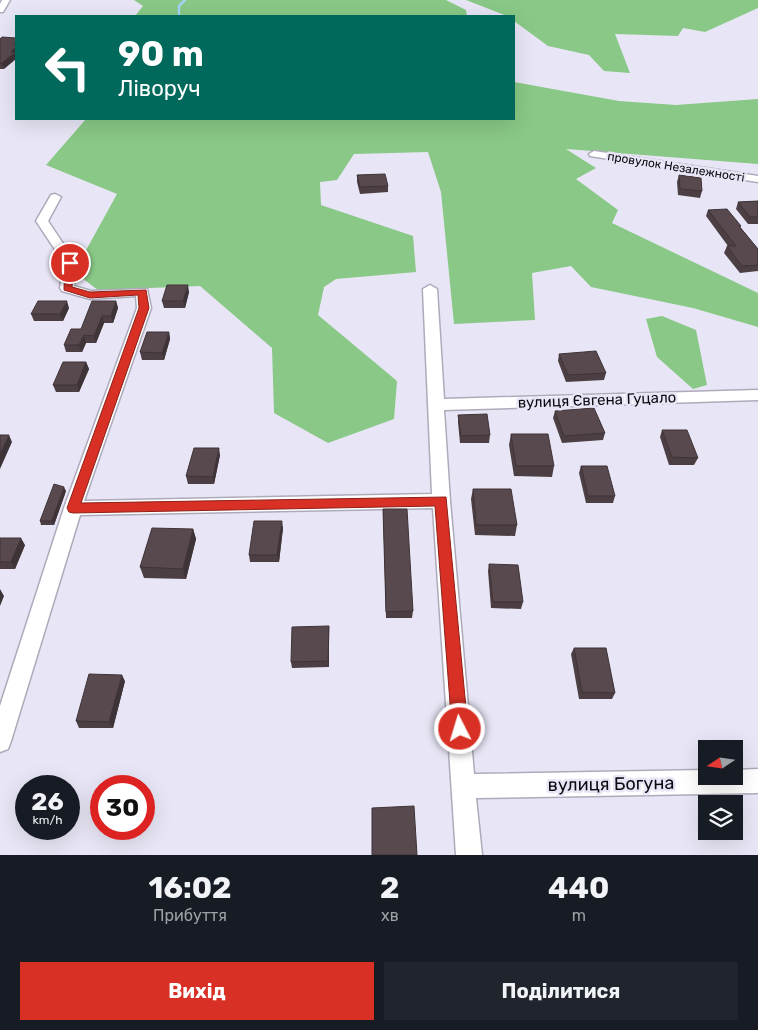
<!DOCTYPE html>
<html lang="uk">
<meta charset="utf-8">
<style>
:root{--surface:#171b24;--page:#20242c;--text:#f1f3f6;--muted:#9ea1a6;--accent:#d93025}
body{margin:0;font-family:Rubik,sans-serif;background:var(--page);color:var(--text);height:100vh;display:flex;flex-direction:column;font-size:19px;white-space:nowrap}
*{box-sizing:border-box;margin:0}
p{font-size:16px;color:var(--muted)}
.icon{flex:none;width:28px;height:28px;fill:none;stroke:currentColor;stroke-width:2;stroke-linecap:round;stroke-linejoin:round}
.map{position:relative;height:855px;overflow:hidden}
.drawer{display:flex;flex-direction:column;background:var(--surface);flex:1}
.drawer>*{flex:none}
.hud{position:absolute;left:15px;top:15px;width:500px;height:105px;border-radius:0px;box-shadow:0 5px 20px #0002;background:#00695c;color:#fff;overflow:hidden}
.needle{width:32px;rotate:257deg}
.tools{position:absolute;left:698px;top:740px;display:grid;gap:10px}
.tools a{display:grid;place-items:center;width:45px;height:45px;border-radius:0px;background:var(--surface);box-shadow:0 5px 20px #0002;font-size:25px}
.speed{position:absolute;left:15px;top:775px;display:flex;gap:10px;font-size:25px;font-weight:700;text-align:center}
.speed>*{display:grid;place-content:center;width:65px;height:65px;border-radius:50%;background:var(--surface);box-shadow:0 5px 20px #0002;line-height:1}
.speed small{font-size:12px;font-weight:400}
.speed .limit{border:8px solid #d22;background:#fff;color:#111}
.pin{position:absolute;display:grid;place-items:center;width:42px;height:42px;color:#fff;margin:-21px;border:2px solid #fff;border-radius:50%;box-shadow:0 1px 5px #0007}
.me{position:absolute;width:55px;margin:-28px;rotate:355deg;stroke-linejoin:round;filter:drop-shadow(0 0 4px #0008)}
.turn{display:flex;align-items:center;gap:18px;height:105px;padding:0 20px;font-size:22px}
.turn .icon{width:65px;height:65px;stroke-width:2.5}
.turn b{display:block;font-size:35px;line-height:42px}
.eta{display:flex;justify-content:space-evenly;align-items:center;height:85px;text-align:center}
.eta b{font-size:30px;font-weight:700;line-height:35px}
.action{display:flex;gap:10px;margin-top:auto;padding:10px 20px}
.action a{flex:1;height:58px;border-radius:0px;background:var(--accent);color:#fff;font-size:20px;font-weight:700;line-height:58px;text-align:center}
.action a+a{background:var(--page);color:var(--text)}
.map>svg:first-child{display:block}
.forest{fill:#89c886}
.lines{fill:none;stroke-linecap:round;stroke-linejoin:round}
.stream{stroke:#a2d4f3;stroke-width:2.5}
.minor-casing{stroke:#adabba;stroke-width:3}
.minor{fill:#fff;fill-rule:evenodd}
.wall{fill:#4c3f43}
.shaded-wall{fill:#3e3337}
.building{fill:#58494e;stroke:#3e3337}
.route{fill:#d93025;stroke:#8d1f18}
.labels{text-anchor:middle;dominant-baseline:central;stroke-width:5;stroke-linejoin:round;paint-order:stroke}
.far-street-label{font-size:12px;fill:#0b0a0f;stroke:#e8e6f6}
.street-label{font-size:15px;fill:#0b0a0f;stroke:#e8e6f6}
.near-street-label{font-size:18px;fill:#0b0a0f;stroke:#e8e6f6}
</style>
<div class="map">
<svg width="758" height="855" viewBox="0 0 758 855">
<rect width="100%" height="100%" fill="#e8e6f6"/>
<path class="forest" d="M134 0H446L466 10 467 16H135L143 6Z
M466 0H758V8L705 32 683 28 678 36 615 34 630 73 604 71 589 55 548 46 514 21V16H507Z
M514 82 619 101 676 105 758 99V164L566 149 596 168 576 179 618 210 612 223 758 293V327L693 308 591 287 571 266 532 273 535 320 454 324 441 192 428 152 354 154 337 180 320 182 321 205 413 236 416 272 336 279 324 287 318 315 397 381 394 419 328 443 274 413 272 348 200 286 98 290 74 272 117 194 46 165 86 119H514Z
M662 316 696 330 707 385 693 389 657 357 646 319Z"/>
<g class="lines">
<path class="stream" d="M179 16V6L185 0"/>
<g class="minor-casing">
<path id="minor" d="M2 0H10L3 12H0V4Z
M594 151 758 176V182L590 156 589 154Z
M55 194 61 197 48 221 76 263 74 286 91 291 147 289 151 308 84 501 432 494 423 289 430 285 437 289 444 399 758 390V400L444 410 450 501 474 774 706 770V776H734V770L758 769V793L476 798 482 855H456L433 508 80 515 11 741 8 749 0 752V706L64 508 137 308 136 296 90 299 62 291 60 288 64 263 36 221 51 195Z"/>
</g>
<use href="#minor" class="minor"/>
</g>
<path class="wall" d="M0 39 4 69H0Z
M357 175 388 186V192L360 194 357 182Z
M679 175 702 191 700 198 678 195 677 182Z
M758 201V224H748L736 209 738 202Z
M708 210 741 226 740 227 758 249V271L740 273 724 253 727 246H728L706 216Z
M189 292 185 308H164L162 301Z
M116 301 118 308 113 323H104L96 343H86L82 352H66L64 345 81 329Z
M69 308 63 321H34L31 314Z
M169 332 170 339 164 360H142L140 352Z
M559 354 606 373 604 380 566 382 558 361Z
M86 362 89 369 79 392H56L53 385Z
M555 411 605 433 603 440 562 443 553 418Z
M458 415 490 435 489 443H460L458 422Z
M662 430 698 458 694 465H669L660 437Z
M511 434 554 466 552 477 514 476 509 445Z
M220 455 214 484H188L186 476Z
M581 466 615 496 613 503H586L579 473Z
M473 489 517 525 515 536 475 535 471 499Z
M66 491 54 525H41L40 521Z
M383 509 413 611 412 618H386Z
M283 528 279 562H250L249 555Z
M193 529 196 539 186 579 144 578 140 567Z
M0 538 25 545 15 569H0Z
M489 564 523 602 521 609 491 608 488 571Z
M329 626V667L292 668 291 662Z
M574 648 615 693 612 699H579L571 654Z
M125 681 113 728H79L76 721Z"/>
<path class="shaded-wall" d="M16 43V59L4 69 2 63Z
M188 285 189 292 185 308 183 301Z
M67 301 69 308 63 321 60 314Z
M116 301 118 308 113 323 111 316Z
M102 316 104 323 96 343 94 336Z
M169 332 170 339 164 360 162 353Z
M84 335 86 343 82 352 79 345Z
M86 362 89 369 79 392 77 385Z
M9 435 12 442 0 469V454Z
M219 448 220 455 214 484 213 477Z
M64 487 66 491 54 525 52 521Z
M282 521 283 528 279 562 277 555Z
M193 529 196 539 186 579 183 569Z
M21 538 25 545 15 569 11 562Z
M0 589 4 596 0 606Z
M329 626V667L328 661Z
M122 675 125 681 113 728 109 722Z"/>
<path class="building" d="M2 37 16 38V43L14 45H16V47L11 52H16L2 63H0V39Z
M385 174 388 186 360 187 357 175Z
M679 175 701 178 702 191 680 189Z
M758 201V217H750L738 202Z
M727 209 741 226H739L758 249V265L742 266 727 246H736L708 210Z
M167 285H188L183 301H162Z
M38 301H67L60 314H31Z
M92 301H116L111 316H102L94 336 84 335 79 345H64L71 329H81Z
M147 332H169L162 353 140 352Z
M596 351 606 373 568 375 559 354Z
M63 362H86L77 385H53Z
M594 408 605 433 564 436 555 411Z
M487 414 490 435 461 436 458 415Z
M662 430H687L698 458 672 457Z
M511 434H548L554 466H516Z
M0 435H9L0 454Z
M194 448H219L213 477 186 476Z
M581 466H607L615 496H588Z
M54 484 64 487 52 521H40Z
M473 489H511L517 525H476Z
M383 509H407L413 611 386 612Z
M254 521H282L277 555H249Z
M152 528 193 529 183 569 140 567Z
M0 538H21L11 562H0Z
M489 564 518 565 523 602H493Z
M329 626 328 661 291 662 292 627Z
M574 648H606L615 693 582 692Z
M89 674 122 675 109 722 76 721Z
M414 806 417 855H372V808Z"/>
<path class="route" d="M70 260 74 263 72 287 90 292 146 290 149 308 81 503 446 497 468 729 465 735 460 737 454 735 452 729 435 506 73 513 69 512 67 508 139 308 138 295 90 298 64 290 65 263Z"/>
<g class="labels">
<g class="far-street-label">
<text transform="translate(676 167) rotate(9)">провулок Незалежності</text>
</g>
<g class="street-label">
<text transform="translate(597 400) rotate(-2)">вулиця Євгена Гуцало</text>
</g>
<g class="near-street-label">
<text transform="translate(611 784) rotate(-1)">вулиця Богуна</text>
</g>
</g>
</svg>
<div class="tools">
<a><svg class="needle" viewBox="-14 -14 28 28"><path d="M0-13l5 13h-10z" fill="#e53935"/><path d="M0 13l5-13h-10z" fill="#9ea1a6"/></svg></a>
<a><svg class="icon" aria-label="layers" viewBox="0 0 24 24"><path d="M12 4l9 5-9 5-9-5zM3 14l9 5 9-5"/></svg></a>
</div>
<div class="speed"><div>26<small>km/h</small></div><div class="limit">30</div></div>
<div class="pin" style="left:70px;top:263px;background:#d93025"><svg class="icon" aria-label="arrive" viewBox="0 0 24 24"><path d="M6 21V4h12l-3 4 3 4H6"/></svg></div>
<svg class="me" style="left:460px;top:729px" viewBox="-20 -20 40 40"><circle r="17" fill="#d93025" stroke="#fff" stroke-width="3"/><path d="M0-11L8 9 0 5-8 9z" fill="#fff"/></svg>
<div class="hud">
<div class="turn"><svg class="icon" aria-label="left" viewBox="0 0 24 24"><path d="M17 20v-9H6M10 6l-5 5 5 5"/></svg><div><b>90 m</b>Ліворуч</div></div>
</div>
</div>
<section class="drawer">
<div class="eta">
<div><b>16:02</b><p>Прибуття</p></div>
<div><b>2</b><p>хв</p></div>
<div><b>440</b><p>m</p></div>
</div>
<div class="action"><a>Вихід</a><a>Поділитися</a></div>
</section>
